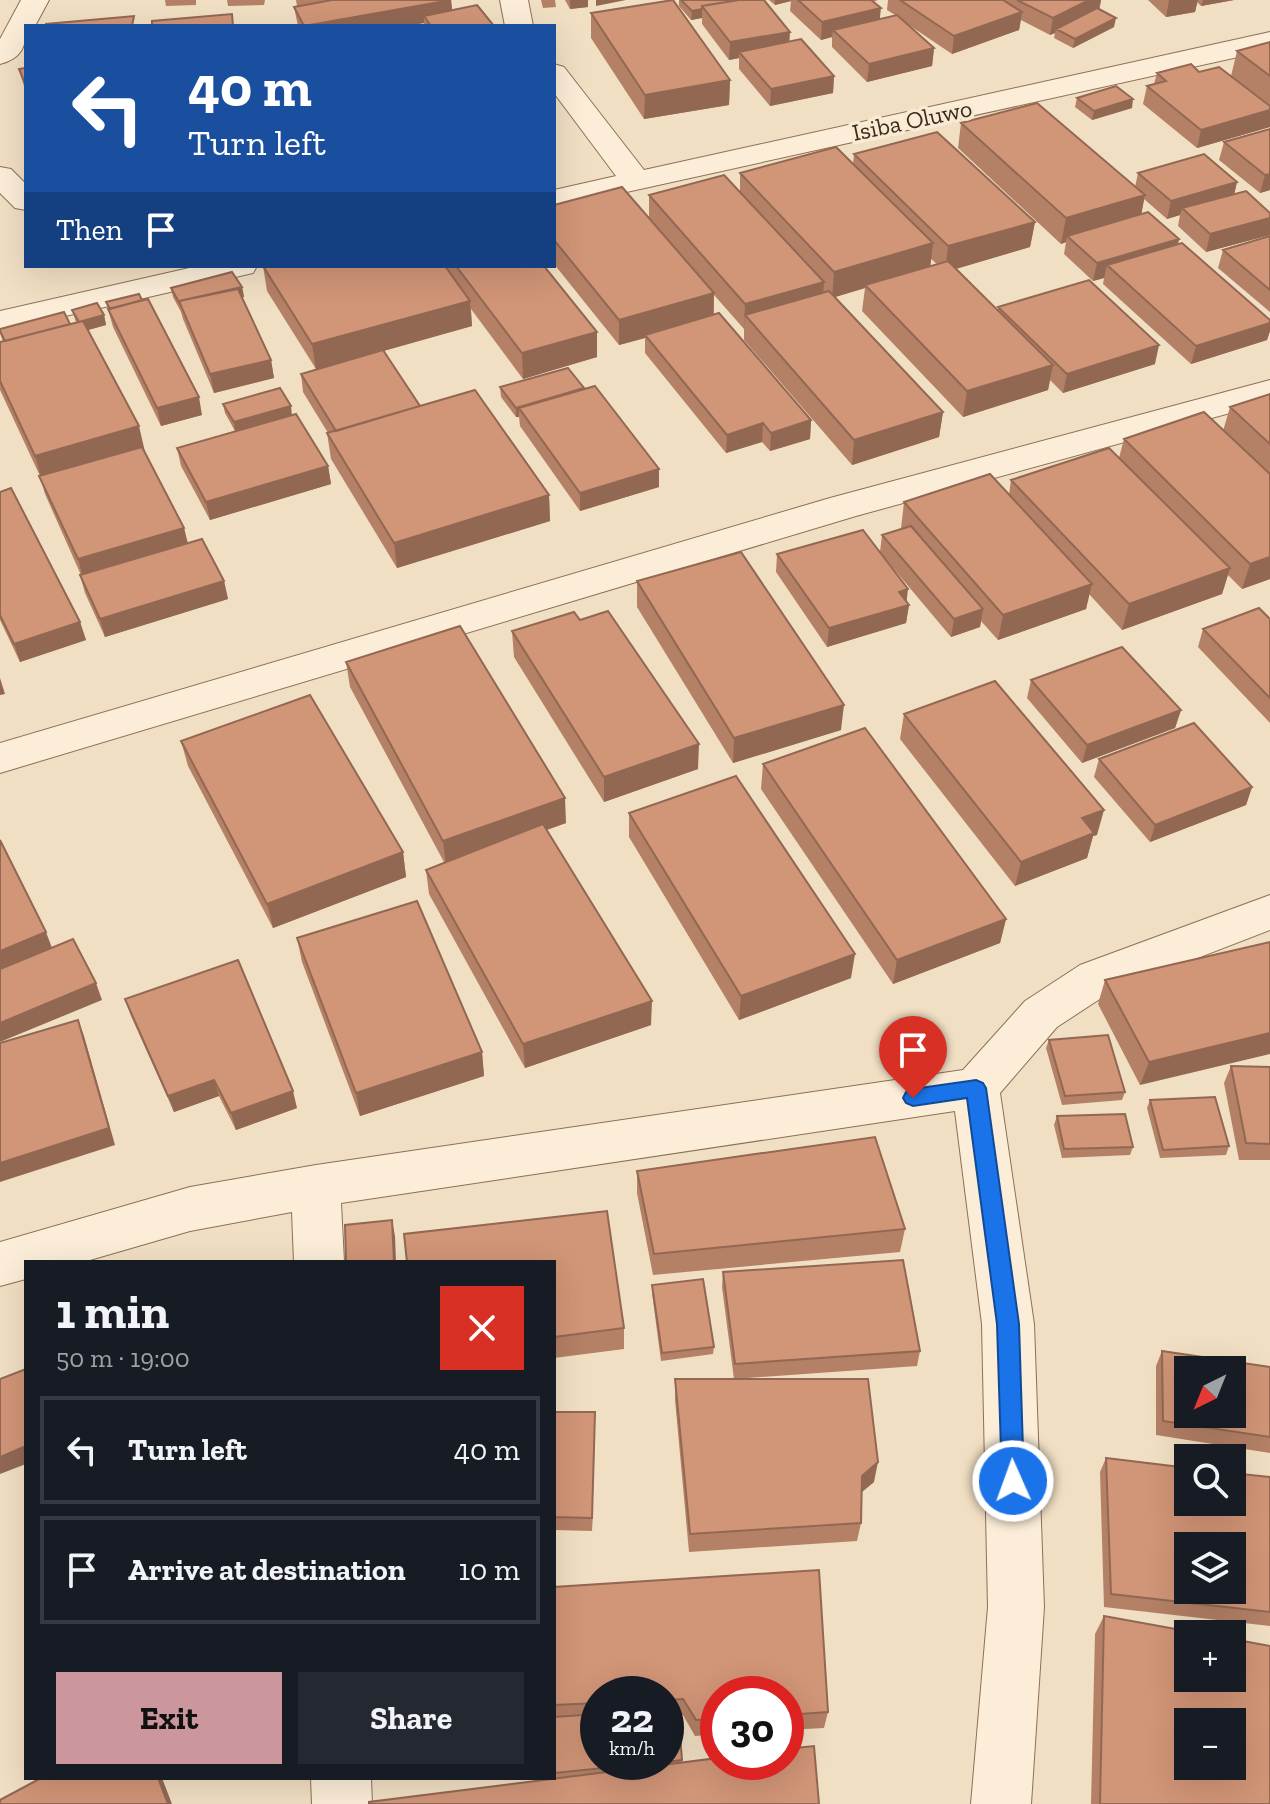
<!DOCTYPE html>
<meta charset="utf-8">
<style>
:root{--surface:#171b24;--page:#242831;--text:#f1f3f6;--muted:#9ea1a6;--line:#363941;--accent:#cc969d}
body{margin:0;font-family:"Zilla Slab",serif;background:var(--page);color:var(--text);height:100vh;display:flex;flex-direction:column;font-size:30px;white-space:nowrap}
*{box-sizing:border-box;margin:0}
p{font-size:26px;color:var(--muted)}
.icon{flex:none;width:44px;height:44px;fill:none;stroke:currentColor;stroke-width:2;stroke-linecap:round;stroke-linejoin:round}
.map{position:relative;flex:1;overflow:hidden}
.side{position:absolute;left:24px;top:1260px;width:532px;height:520px;display:flex;flex-direction:column;background:var(--surface);border-radius:0px;box-shadow:0 8px 32px #0002}
.side>*{flex:none}
.hud{position:absolute;left:24px;top:24px;width:532px;height:244px;border-radius:0px;box-shadow:0 8px 32px #0002;background:#1a4fa0;color:#fff;overflow:hidden}
.needle{width:52px;rotate:223deg}
.tools{position:absolute;left:1174px;top:1356px;display:grid;gap:16px}
.tools a{display:grid;place-items:center;width:72px;height:72px;border-radius:0px;background:var(--surface);box-shadow:0 8px 32px #0002;font-size:40px}
.speed{position:absolute;left:580px;top:1676px;display:flex;gap:16px;font-size:40px;font-weight:700;text-align:center}
.speed>*{display:grid;place-content:center;width:104px;height:104px;border-radius:50%;background:var(--surface);box-shadow:0 8px 32px #0002;line-height:1}
.speed small{font-size:20px;font-weight:400}
.speed .limit{border:12px solid #d22;background:#fff;color:#111}
.pin{position:absolute;display:grid;place-items:center;width:68px;height:68px;color:#fff;margin:-82px -34px;border-radius:50% 50% 50% 0;rotate:-45deg;box-shadow:0 0 8px #0007}
.pin .icon{rotate:45deg}
.me{position:absolute;width:88px;margin:-44px;rotate:358deg;stroke-linejoin:round;filter:drop-shadow(0 0 6px #0008)}
.turn{display:flex;align-items:center;gap:28px;height:168px;padding:0 32px;font-size:36px}
.turn .icon{width:104px;height:104px;stroke-width:2.5}
.turn b{display:block;font-size:56px;line-height:68px}
.then{display:flex;align-items:center;height:76px;padding:0 32px;background:#0003;gap:16px;font-size:30px}
.round{display:grid;place-items:center;flex:none;width:84px;height:84px;border-radius:0px;background:var(--page)}
.head{display:flex;align-items:center;justify-content:space-between;height:136px;padding:0 32px}
h1{font-size:48px;font-weight:700;line-height:60px}
.cta{display:flex;gap:16px;margin-top:auto;padding:16px 32px}
.cta a{flex:1;height:92px;border-radius:0px;background:var(--accent);color:#111;font-size:32px;font-weight:700;line-height:92px;text-align:center}
.cta a+a{background:var(--page);color:var(--text)}
ul{padding:0;list-style:none}
li{display:flex;align-items:center;gap:24px;height:108px;margin:0 16px 12px;padding:0 16px;border:4px solid var(--line);border-radius:0px}
li div{flex:1}
li b{display:block;font-size:30px}
li em{font-style:normal}
.map>svg:first-child{display:block}
.lines{fill:none;stroke-linecap:round;stroke-linejoin:round}
.minor-casing{stroke:#8c7059;stroke-width:2}
.minor{fill:#fbedd7;fill-rule:evenodd}
.wall{fill:#b48066;fill-rule:evenodd}
.shaded-wall{fill:#926853}
.building{fill:#d19577;stroke:#926853;stroke-width:2;fill-rule:evenodd}
.route{fill:#1a73e8;stroke:#114b97;stroke-width:2}
.labels{text-anchor:middle;dominant-baseline:central;stroke-width:7;stroke-linejoin:round;paint-order:stroke}
.far-street-label{font-size:24px;fill:#3b2a1e;stroke:#f8ead3}
</style>
<div class="map">
<svg width="1270" height="1804" viewBox="0 0 1270 1804">
<rect width="100%" height="100%" fill="#f1dfc3"/>
<g class="lines">
<g class="minor-casing">
<path id="minor" d="M21 0H49L35 26H26C26 47 22 58 0 64V39Z
M500 0H528L533 26H505Z
M1270 32V50L554 208V190L616 176 554 93V64L564 67 644 170Z
M0 167 11 169 26 184V210L15 208 0 193Z
M198 266H257L253 273 0 331V311Z
M1270 380V402L856 516 0 773V743L830 498Z
M1270 895V930L1112 991 1057 1027 1000 1093 1034 1324 1044 1607 1031 1804H971L988 1607 982 1324 955 1111 341 1203 344 1262H294L292 1212 190 1231 83 1262H26V1279L0 1286V1242L190 1187 316 1165 963 1070 1025 1001 1080 965Z
M311 1778H371L372 1804H312Z"/>
</g>
<use href="#minor" class="minor"/>
</g>
<path class="wall" d="M165 0H196V5L166 6Z
M227 0H265L264 5 228 6Z
M296 0H451L452 10 494 26H424V23L405 26H298L294 7 297 6Z
M541 0H555L556 7 543 8Z
M565 0H588V7L570 9Z
M679 0H764L789 41 834 76 833 93 770 106 739 69V58L729 60 702 24V18L691 20 679 6Z
M769 0H878L873 2 880 19 895 15 887 10 888 0H1101L1099 10 1114 27 1073 48 1054 38 1055 33 1050 35 1021 20 1019 30 952 54 906 23 934 48 932 66 867 82 832 47V37L821 40 790 11 791 1 775 5Z
M1148 0H1234L1201 6 1197 2 1195 12 1166 17Z
M591 13 730 80 729 105 644 119 591 38Z
M1270 42V105L1231 76 1237 51Z
M26 68V93L19 69Z
M1157 73 1270 127 1197 148 1143 104 1147 86 1154 84Z
M1077 98 1132 108 1092 120 1075 107Z
M961 123 1135 187 1138 173 1237 182 1234 194 1270 235 1206 252 1178 226 1180 215 1167 219 1144 199 1141 214 1179 239 1178 245 1270 320V331L1267 340 1191 364 1103 284 1104 278 1093 281 1064 254 1066 242 1061 244 958 148Z
M1270 129V190L1260 193 1219 160 1224 142Z
M854 154 1035 222 1030 247 956 269 998 310V307L1155 364 1063 393 1050 380 1048 390 963 417 862 311 865 288 835 297 943 412 939 437 852 465 744 340V329L714 295V315L811 420 810 439 770 451 762 442 726 453 645 353V338L619 345 554 264V205L649 219V195L740 191V173L853 164ZM931 259 937 264 930 266Z
M1270 236V312L1218 268 1223 250Z
M263 266H544L597 357 523 379 471 309 472 326 383 351 420 406 549 495 550 521 397 568 331 459 327 433H328L303 392 301 374 316 369 267 291Z
M242 287 244 297H242L271 360 274 378 214 393 183 319 181 312 173 297 171 288Z
M106 302 202 415 161 426 113 327Z
M72 310 104 315 106 325 88 330 144 452 184 528 188 543 224 581 228 599 105 637 85 593 80 575H81L45 494 40 476 0 390V342H3L0 333V329L70 324 76 322Z
M500 387 584 388 659 487 580 511 520 426 519 417H516L501 397Z
M1270 394V579L1242 589 1228 575 1222 594 1122 630 1089 594 1086 609 998 640 981 621 980 627 951 637 888 562 909 605 906 623 827 647 776 572 777 554 880 552 882 535 901 529 904 502 1009 495 1011 480 1119 458 1124 439 1223 431 1230 407Z
M223 404 292 415 328 466 331 484 210 520 181 466 177 448 235 431 225 413Z
M0 492 80 622 86 640 20 662 0 620Z
M637 581 841 730 733 763 637 607Z
M1270 619V723L1198 647 1203 629Z
M512 631 698 769 604 802 514 657Z
M346 662 566 823 547 830 651 1025 525 1068 429 894 426 870 444 862 350 687Z
M1031 680 1181 710 1175 728 1082 763 1027 698Z
M904 714 1097 835 1093 836 1087 858 1015 886 900 739Z
M181 741 403 852 406 877 273 928 188 766Z
M1099 759 1252 787 1246 805 1150 842 1094 777Z
M763 764 1006 919 1000 943 893 984 761 789Z
M629 813 851 978 739 1020 629 837Z
M297 938 482 1052 484 1076 360 1116 302 962Z
M1270 942 1140 1085 1098 1004 1105 980Z
M125 999 297 1108 236 1130 219 1096 174 1112 131 1016Z
M1049 1040 1125 1092 1122 1100 1062 1105 1046 1048Z
M1231 1066 1270 1067V1160H1239L1224 1083Z
M1150 1100 1229 1146 1226 1155 1160 1158 1147 1108Z
M1057 1116 1133 1147 1130 1155 1062 1158 1054 1125Z
M637 1171 905 1229 900 1252 653 1275 637 1193Z
M554 1262 624 1328V1349L554 1358Z
M723 1272 920 1351 917 1366 734 1379 722 1287Z
M652 1285 714 1347 713 1354 661 1361 652 1293Z
M1162 1351 1270 1367V1453L1156 1435V1366Z
M675 1379 874 1482 862 1492 861 1523 857 1541 689 1552 675 1400Z
M554 1412H595L592 1531 554 1530Z
M1106 1458 1270 1482V1626L1104 1607 1100 1472Z
M554 1587 828 1712 824 1728 786 1730V1694H718V1734L695 1736 683 1715 678 1716 682 1762 537 1781 536 1778H554ZM598 1694H666V1762H598Z
M1104 1616 1270 1804H1091L1095 1634Z"/>
<path class="shaded-wall" d="M451 0 453 17 424 16V23L405 26H304Z
M570 0H588V7L570 9Z
M596 0H626L596 6Z
M775 0H791V1L775 5Z
M1089 0H1101L1099 11 1056 29 1055 33 1050 35 1053 18Z
M1169 0H1198L1195 12 1166 17Z
M1203 0H1234L1201 6Z
M881 8 879 26 833 30 832 37 821 40 822 22Z
M702 9V18L691 20 692 11Z
M1022 12 1019 30 952 54 954 36Z
M1116 18 1114 27 1073 48 1075 39Z
M790 32 789 49 739 52V58L729 60 730 42Z
M934 48 932 66 867 82 869 64Z
M834 76 833 93 770 106 771 89Z
M730 80 729 105 644 119 645 95Z
M1133 99 1132 108 1092 120 1094 111Z
M1270 110V127L1197 148 1201 130Z
M1270 174V190L1260 193 1265 175Z
M1237 182 1233 200 1182 208 1180 215 1167 219 1171 201Z
M1145 195 1140 221 1067 236 1066 242 1061 244 1066 218Z
M1270 218V235L1206 252 1210 234Z
M1035 222 1030 247 945 272 948 246Z
M1179 239 1175 257 1107 265 1104 278 1093 281 1097 263Z
M933 243 930 269 865 285V288L832 298 834 272Z
M824 282 822 307 745 315 744 329 745 304Z
M242 287 244 297 184 313 180 304Z
M714 293 713 319 645 335V338L619 345V320Z
M470 301 472 326 316 370 312 344Z
M104 315 106 325 81 332 79 322Z
M1270 323V331L1267 340 1191 364 1196 346Z
M597 332V357L523 379 522 353Z
M1159 345 1155 364 1063 393 1067 374Z
M271 360 274 378 214 393 210 374Z
M1053 365 1048 390 963 417 967 391Z
M584 388V397L519 408V417H516V408Z
M199 397 202 415 161 426 157 408Z
M291 406 292 416 235 432 234 422Z
M943 412 939 437 852 465 854 440Z
M811 420 810 439 770 451 771 433Z
M763 423 762 442 726 453 727 435Z
M139 426 145 452 42 481 35 456Z
M328 466 331 484 210 520 206 502Z
M659 469V487L580 511V493Z
M549 495 550 521 397 568 394 543Z
M184 528 188 546 83 578 78 559Z
M1270 557V579L1242 589 1250 564Z
M1230 568 1222 594 1122 630 1129 604Z
M224 581 228 599 105 637 100 619Z
M1092 584 1086 609 998 640 1003 615Z
M908 589 906 606 909 605 906 623 827 647 829 628 899 592Z
M983 609 980 627 951 637 954 619Z
M80 622 86 640 20 662 14 644Z
M0 678 5 694 0 695Z
M844 705 841 730 733 763 734 738Z
M1181 710 1175 728 1082 763 1087 745Z
M699 744 698 769 604 802V777Z
M1252 787 1246 805 1150 842 1155 825Z
M565 798 566 823 446 865 443 841Z
M1104 810 1097 835 1093 836 1087 858 1015 886 1021 862 1082 818Z
M403 852 406 877 273 928 267 904Z
M1006 919 1000 943 893 984 897 960Z
M46 932 55 956 0 979V951Z
M855 954 851 978 739 1020 741 996Z
M96 983 102 1000 0 1042V1023Z
M652 1001 651 1025 525 1068 523 1044Z
M78 1020 84 1036 115 1145 0 1182V1163Z
M1270 1033V1054L1140 1085 1149 1062Z
M482 1052 484 1076 360 1116 356 1093Z
M214 1080 219 1096 174 1112 168 1096Z
M293 1091 297 1108 236 1130 231 1113Z
M392 1220 395 1236 396 1262H394Z
M595 1412V1427L592 1531V1518Z
M26 1446V1464L0 1474V1457Z
M878 1462 874 1482 858 1495 862 1476Z
M158 1778H162L172 1804H168Z"/>
<path class="building" d="M332 0H451L304 26 294 7Z
M673 0 730 80 645 95 591 13Z
M681 0H739L702 6V9L692 11Z
M739 0H764L790 32 730 42 702 6Z
M798 0H871L881 8 822 22Z
M900 0H1003L1022 12 954 36Z
M1017 0H1089L1053 18Z
M477 5 494 26H431L424 16Z
M1097 8 1116 18 1075 39 1056 29Z
M232 14 233 26H152V21Z
M897 15 934 48 869 64 833 30Z
M134 16 132 26H46V24Z
M801 39 834 76 771 89 739 52Z
M1270 42V76L1237 51Z
M1191 64 1199 72 1219 67 1270 106V110L1201 130 1147 86 1166 81 1157 73Z
M26 68V86L19 69Z
M1116 86 1133 99 1094 111 1077 98Z
M1037 103 1145 195 1066 218 961 123Z
M1270 129V174L1265 175 1224 142Z
M937 132 1035 222 948 246 854 154Z
M836 147 933 243 834 272 740 173Z
M1204 154 1237 182 1171 201 1138 173Z
M724 175 824 282 745 304 649 195Z
M622 187 714 293 619 320 554 240V205Z
M1246 191 1270 213V218L1210 234 1182 208Z
M1148 212 1179 239 1097 263 1067 236Z
M1270 236V290L1223 250Z
M1182 243 1270 320V323L1196 346 1107 265Z
M948 261 1053 365 967 391 865 285Z
M263 266H445L470 301 312 344Z
M456 266H544L597 332 522 353Z
M232 272 242 287 179 301 180 304 171 288Z
M1089 280 1159 345 1067 374 998 307Z
M238 289 271 360 210 374 179 301Z
M829 291 943 412 854 440 745 315Z
M139 294 142 300 110 309 106 302Z
M148 299 199 397 157 408 108 309Z
M97 303 104 315 79 322 72 310Z
M64 312 70 324 5 341 0 331V329Z
M719 313 811 420 771 433 763 423 727 435 645 335Z
M83 321 139 426 35 456 0 381V342Z
M383 350 420 406 336 431 301 374Z
M568 368 584 388 516 408 500 387Z
M595 386 659 469 580 493 519 408Z
M280 388 291 406 234 422 223 404Z
M475 390 549 495 394 543 327 433Z
M1270 394V444L1230 407Z
M1204 412 1270 474V557L1250 564 1124 439Z
M296 414 328 466 206 502 177 448Z
M142 447 184 528 78 559 39 476Z
M1109 448 1230 568 1129 604 1011 480Z
M990 474 1092 584 1003 615 904 502Z
M11 488 80 622 14 644 0 615V492Z
M911 526 983 609 954 619 882 535Z
M863 530 908 589 899 592 909 605 829 628 777 554Z
M202 539 224 581 100 619 80 575Z
M741 552 844 705 734 738 637 581Z
M1259 608 1270 619V698L1203 629Z
M608 611 699 744 604 777 512 631 574 612 580 620Z
M460 626 565 798 443 841 346 662Z
M1122 647 1181 710 1087 745 1031 680Z
M995 681 1104 810 1082 818 1094 833 1021 862 904 714Z
M310 695 403 852 267 904 181 741Z
M1194 723 1252 787 1155 825 1099 759Z
M865 728 1006 919 897 960 763 764Z
M736 776 855 954 741 996 629 813Z
M543 824 652 1001 523 1044 426 870Z
M0 840 46 932 0 951Z
M417 901 482 1052 356 1093 297 938Z
M73 939 96 983 0 1023V969Z
M1270 942V1033L1149 1062 1105 980Z
M238 960 293 1091 231 1113 214 1080 168 1096 125 999Z
M78 1020 109 1128 0 1163V1043Z
M1108 1035 1125 1092 1065 1096 1049 1040Z
M1231 1066 1270 1067V1144L1246 1143Z
M1215 1097 1229 1146 1163 1150 1150 1100Z
M1125 1114 1133 1147 1064 1149 1057 1116Z
M875 1137 905 1229 654 1254 637 1171Z
M607 1211 624 1328 554 1337V1262H407L404 1234Z
M392 1220 394 1262H346L345 1225Z
M903 1260 920 1351 735 1364 723 1272Z
M703 1279 714 1347 662 1353 652 1285Z
M1162 1351 1270 1367V1437L1163 1421ZM1188 1370H1232V1414H1188Z
M26 1369V1446L0 1457V1379Z
M675 1379H868L878 1462 862 1476 861 1523 690 1534Z
M554 1412H595L592 1518 554 1517Z
M1106 1458 1188 1468V1502H1232V1473L1270 1477V1612L1111 1594ZM1188 1546H1232V1590H1188Z
M819 1570 828 1712 786 1715V1694H718V1719L696 1720 683 1699 666 1700V1694H598V1703L554 1705V1587Z
M1104 1616 1203 1634H1188V1678H1232V1639L1270 1646V1804H1100ZM1188 1722H1232V1766H1188Z
M666 1710H678L682 1760 666 1762Z
M598 1714V1762H664L554 1773V1717Z
M814 1746 819 1804H369V1802L718 1758V1762H786V1749Z
M41 1778H158L168 1804H0V1800Z"/>
<path class="route" d="M976 1080 983 1083 986 1088 1019 1324 1024 1481 1021 1489 1013 1492 1005 1489 1002 1481 997 1324 967 1098 913 1106 906 1103 903 1098 906 1092 913 1089Z"/>
<g class="labels">
<g class="far-street-label">
<text transform="translate(912 120) rotate(-12)">Isiba Oluwo</text>
</g>
</g>
</svg>
<div class="tools">
<a><svg class="needle" viewBox="-14 -14 28 28"><path d="M0-13l5 13h-10z" fill="#e53935"/><path d="M0 13l5-13h-10z" fill="#9ea1a6"/></svg></a>
<a><svg class="icon" aria-label="search" viewBox="0 0 24 24"><circle cx="10" cy="10" r="6"/><path d="M15 15l6 6"/></svg></a>
<a><svg class="icon" aria-label="layers" viewBox="0 0 24 24"><path d="M12 4l9 5-9 5-9-5zM3 14l9 5 9-5"/></svg></a>
<a>+</a>
<a>−</a>
</div>
<div class="speed"><div>22<small>km/h</small></div><div class="limit">30</div></div>
<div class="pin" style="left:913px;top:1098px;background:#d93025"><svg class="icon" aria-label="arrive" viewBox="0 0 24 24"><path d="M6 21V4h12l-3 4 3 4H6"/></svg></div>
<svg class="me" style="left:1013px;top:1481px" viewBox="-20 -20 40 40"><circle r="17" fill="#1a73e8" stroke="#fff" stroke-width="3"/><path d="M0-11L8 9 0 5-8 9z" fill="#fff"/></svg>
<div class="hud">
<div class="turn"><svg class="icon" aria-label="left" viewBox="0 0 24 24"><path d="M17 20v-9H6M10 6l-5 5 5 5"/></svg><div><b>40 m</b>Turn left</div></div>
<div class="then">Then<svg class="icon" aria-label="arrive" viewBox="0 0 24 24"><path d="M6 21V4h12l-3 4 3 4H6"/></svg></div>
</div>
<section class="side">
<div class="head"><div><h1>1 min</h1><p>50 m · 19:00</p></div><a class="round" style="background:#d93025;color:#fff"><svg class="icon" aria-label="close" viewBox="0 0 24 24"><path d="M6 6l12 12M18 6L6 18"/></svg></a></div>
<ul>
<li><svg class="icon" aria-label="left" viewBox="0 0 24 24"><path d="M17 20v-9H6M10 6l-5 5 5 5"/></svg><div><b>Turn left</b></div><em>40 m</em></li>
<li><svg class="icon" aria-label="arrive" viewBox="0 0 24 24"><path d="M6 21V4h12l-3 4 3 4H6"/></svg><div><b>Arrive at destination</b></div><em>10 m</em></li>
</ul>
<div class="cta"><a>Exit</a><a>Share</a></div>
</section>
</div>
